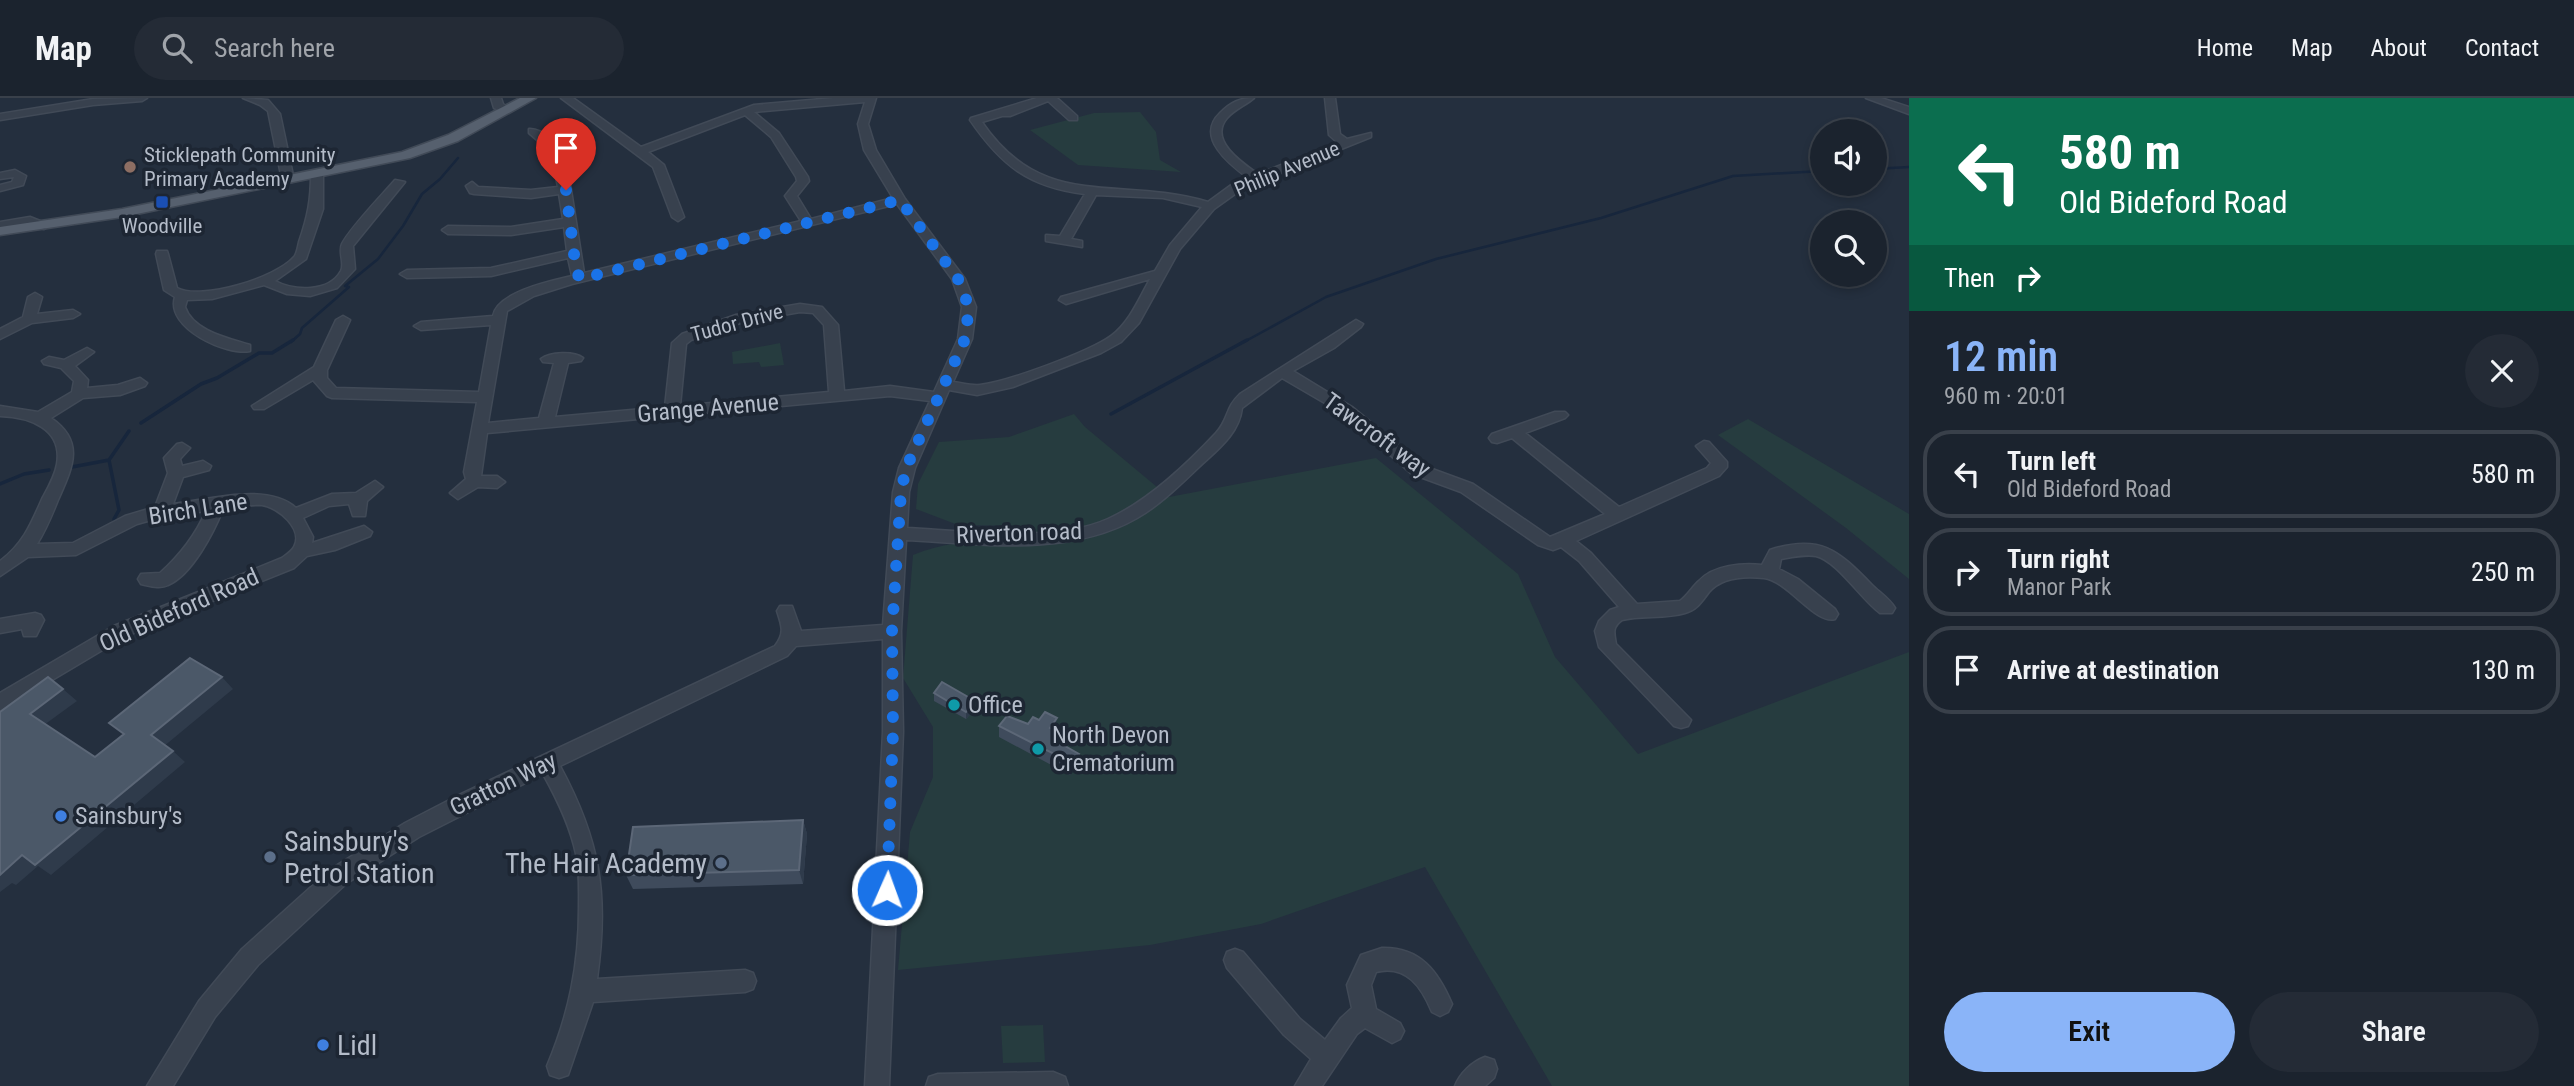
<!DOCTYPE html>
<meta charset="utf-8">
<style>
:root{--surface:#1b232e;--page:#242b36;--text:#f1f3f6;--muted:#a0a4aa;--line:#39404a;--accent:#8ab4f8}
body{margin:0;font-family:"Roboto Condensed",sans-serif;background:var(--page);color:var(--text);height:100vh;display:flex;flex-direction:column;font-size:26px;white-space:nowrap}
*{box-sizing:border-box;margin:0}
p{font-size:23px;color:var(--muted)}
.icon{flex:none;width:38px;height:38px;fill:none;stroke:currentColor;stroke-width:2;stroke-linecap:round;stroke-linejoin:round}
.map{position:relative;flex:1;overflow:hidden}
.drawer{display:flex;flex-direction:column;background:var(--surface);width:665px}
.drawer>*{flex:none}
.top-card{background:#0b6e4f;color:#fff;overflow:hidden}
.fabs{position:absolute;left:1810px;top:21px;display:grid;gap:14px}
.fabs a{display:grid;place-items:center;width:77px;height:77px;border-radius:50%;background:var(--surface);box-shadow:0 4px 10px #0003,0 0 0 2px var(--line);font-size:35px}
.pin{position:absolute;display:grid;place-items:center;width:60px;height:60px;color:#fff;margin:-72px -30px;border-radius:50% 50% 50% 0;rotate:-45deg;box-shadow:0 0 7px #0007}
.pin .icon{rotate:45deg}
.me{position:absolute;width:77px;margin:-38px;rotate:2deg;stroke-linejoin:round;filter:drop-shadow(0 0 5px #0008)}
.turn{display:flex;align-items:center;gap:24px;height:147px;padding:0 35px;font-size:32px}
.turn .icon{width:91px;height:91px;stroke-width:2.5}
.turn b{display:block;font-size:49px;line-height:60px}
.then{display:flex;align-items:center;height:66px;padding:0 35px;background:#0003;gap:14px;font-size:26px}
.round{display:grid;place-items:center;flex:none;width:74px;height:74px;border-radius:37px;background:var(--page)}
.headline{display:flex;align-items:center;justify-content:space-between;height:119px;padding:0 35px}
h1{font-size:42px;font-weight:600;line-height:52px;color:var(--accent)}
.action{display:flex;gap:14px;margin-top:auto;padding:14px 35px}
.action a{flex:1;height:80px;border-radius:42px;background:var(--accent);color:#111;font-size:28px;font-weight:600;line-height:80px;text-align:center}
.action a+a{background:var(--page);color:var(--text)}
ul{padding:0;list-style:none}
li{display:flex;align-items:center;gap:21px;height:88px;margin:0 14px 10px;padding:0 21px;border:4px solid var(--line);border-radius:28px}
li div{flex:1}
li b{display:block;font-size:26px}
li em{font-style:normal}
header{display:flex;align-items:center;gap:42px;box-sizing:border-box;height:98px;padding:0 35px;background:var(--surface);border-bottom:2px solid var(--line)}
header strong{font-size:33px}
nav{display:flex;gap:38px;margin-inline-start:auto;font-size:24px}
.search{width:490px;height:63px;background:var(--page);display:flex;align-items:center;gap:18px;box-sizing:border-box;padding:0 24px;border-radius:38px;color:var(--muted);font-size:26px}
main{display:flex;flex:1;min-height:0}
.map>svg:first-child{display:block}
.green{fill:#263c3f}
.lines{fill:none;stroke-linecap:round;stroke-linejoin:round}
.stream-far1{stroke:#17263c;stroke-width:2.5}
.stream{stroke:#17263c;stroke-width:3.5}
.minor-casing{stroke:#414a57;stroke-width:3}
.major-casing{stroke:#414a57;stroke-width:3}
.minor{fill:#38414e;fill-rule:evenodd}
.major{fill:#56606e;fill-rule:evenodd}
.wall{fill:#3f4b5c}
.shaded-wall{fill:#2f3b4b}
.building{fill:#4b5868;stroke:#5c6777;stroke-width:2}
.route{stroke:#1a73e8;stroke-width:12;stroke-dasharray:0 21.6}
.education-dot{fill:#8d6e63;stroke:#1d2633;stroke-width:2.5}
.transit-dot{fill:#1a4fb4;stroke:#1d2633;stroke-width:2.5}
.culture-dot{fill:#0f9aa8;stroke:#1d2633;stroke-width:2.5}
.shop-dot{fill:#3f7fe0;stroke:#1d2633;stroke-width:2.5}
.service-dot{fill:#5c6f8a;stroke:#1d2633;stroke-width:2.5}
.labels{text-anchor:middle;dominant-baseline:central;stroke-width:7;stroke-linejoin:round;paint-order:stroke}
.far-poi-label{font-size:21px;fill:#b4bcc9;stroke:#1d2633;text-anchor:start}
.far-street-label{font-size:21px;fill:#b4bcc9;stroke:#1d2633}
.street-label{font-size:24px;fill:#b4bcc9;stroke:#1d2633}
.poi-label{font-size:24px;fill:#b4bcc9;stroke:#1d2633;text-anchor:start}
.near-poi-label{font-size:28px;fill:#b4bcc9;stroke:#1d2633;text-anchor:start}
</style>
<header>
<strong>Map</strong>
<div class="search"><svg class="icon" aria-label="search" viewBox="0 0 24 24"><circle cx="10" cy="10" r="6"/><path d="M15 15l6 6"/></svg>Search here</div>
<nav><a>Home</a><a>Map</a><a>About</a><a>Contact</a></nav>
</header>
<main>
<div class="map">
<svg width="1909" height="988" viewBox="0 0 1909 988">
<rect width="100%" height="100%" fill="#242f3e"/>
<path class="green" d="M1140 14 1156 34 1160 62 1181 74 1078 67 1030 32 1094 15Z
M780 245 784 267 761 269 759 264 733 266 732 254Z
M1074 316 1085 329 1169 399 1376 360 1518 476 1555 559 1638 656 1909 554V988H1552L1425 769 1261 826 1150 847 898 872 910 734 933 679V629L903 580 913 457C953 441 986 443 1029 444L1028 428 958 427 916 411 918 386 939 344 1009 339Z
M1748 321 1909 416V481L1846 430 1718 337Z
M1043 927 1045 964 1003 965 1001 928Z"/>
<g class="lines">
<path class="stream-far1" d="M1874 71 1909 69
M291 244 300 236 302 230 349 189 345 188 378 161 403 128 422 96 440 81 458 60
M1244 244 1326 199 1436 161 1601 120 1733 78 1822 73"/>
<path class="stream" d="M1111 316 1247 242
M141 325 201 286 217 280 259 255H272L293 242
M109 362 119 412 114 421
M72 369 109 362 129 333
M0 386 24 376 49 372"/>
<g class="minor-casing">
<path id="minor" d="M147 0 142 3 93 7 0 22V16L93 1Z
M243 0 268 2 280 16 294 82 292 84 282 82 268 13 260 7Z
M491 0H501L503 6 511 12 506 15 494 10Z
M561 0H573L641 49 754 7 834 0H876L868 26 876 52 905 101 965 181 976 209 972 241 953 284C962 285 971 288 980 287 1007 284 1089 254 1111 238 1129 225 1139 201 1150 181L1066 206 1059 202 1061 199 1155 173 1170 147 1202 109 1163 100 1096 97 1071 141 1082 143V149L1046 143V137L1060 138 1085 96C1028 89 1001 67 970 22L971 20 1037 0H1057L1077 18V22H1069L1048 3 1010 18H1002L982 24C1044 115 1118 77 1208 104L1234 85 1248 80C1229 66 1195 39 1220 15 1231 4 1240 0 1254 0 1246 7 1235 11 1227 20 1208 42 1242 65 1258 76L1338 45 1329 37 1325 0H1335L1340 36 1347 41 1371 35V39L1242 91 1214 111 1180 151 1139 225 1121 244 1101 255 1013 289 977 297 949 292 915 370 909 394 907 430C964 433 1055 445 1108 421 1148 403 1186 367 1216 335 1229 321 1225 310 1240 296L1356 222 1363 226 1361 229 1334 250 1293 273 1352 309 1424 368 1473 386 1550 439 1605 416 1512 340 1497 345 1492 344 1489 340 1492 336 1555 314H1565L1568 317 1565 320 1525 335 1619 409 1707 370 1711 365 1696 348 1704 343 1709 344 1727 364V369L1719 378 1576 443 1591 455 1637 506 1680 503C1688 497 1692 489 1699 483 1714 467 1742 465 1762 467L1770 452C1820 436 1838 452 1872 487 1879 494 1890 501 1895 510L1892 515H1880C1861 501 1837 463 1816 458 1805 456 1792 459 1781 461L1779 471 1798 481 1835 511 1838 516 1835 521C1816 527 1788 483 1764 480 1745 478 1722 479 1709 494 1702 503 1697 512 1685 515 1665 521 1642 517 1622 522 1612 529 1614 535 1616 546L1691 622 1688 628 1681 630 1674 628 1599 549 1595 533 1599 523 1610 512 1619 509 1579 463 1561 449 1553 452 1538 447 1461 394 1412 376 1342 315 1282 280 1242 310C1239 336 1217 352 1199 369 1180 387 1160 407 1137 420 1069 459 982 446 906 442L901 533 903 634 889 988H865L883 634V541L796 548 787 558 560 668C600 742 609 796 597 881L745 872 753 875 756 883 753 891 745 894 593 904 568 977 559 980 550 977 547 968C569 916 579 867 579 810 579 792 580 774 576 756 570 727 557 701 543 676L419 739 347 785 258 867 215 919 173 988H147L199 903 242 851 331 771 405 725 463 695 775 548C785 535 782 528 777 513L780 508H792L801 533 883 527 893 394 899 370 930 303 890 298 487 335 481 378H497L505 384 497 390 478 389 458 401 450 395 466 381 464 374 477 304 332 300 327 298 313 282 264 311H254L252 308 314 269 336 222 343 218 350 222 327 272V280L336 290 479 294 491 227 421 232 414 228 421 224 493 218C497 194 551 183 572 178L568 160 491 178 407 180 400 176 407 172 491 170 567 153 564 129 511 137 448 136 442 132 448 128 511 129 563 121 559 96 531 100 474 96 470 95 466 88 472 84 478 89 531 92 558 89 551 54 529 35V31C543 30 560 48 566 60L584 175 801 123 785 98 797 83 796 79 771 39 745 17 648 54 664 67 684 119 678 123 672 119 653 69ZM865 4 858 26 864 52 893 100 811 121 797 98 809 83 808 79 779 35 754 14ZM897 106 952 181 962 209 958 241 934 294 890 288 844 293 838 227 822 209 800 206 736 217 682 236 672 245 665 309 555 319 568 265 581 263 583 260C574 253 550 254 541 261L543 264 554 265 539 320 488 325 507 213 534 198 572 186ZM800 214 813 215 824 227 829 294 680 308 686 246 691 242 743 224Z
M1866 0H1881L1909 9V16Z
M15 72 26 78 23 87 0 93V87L12 84 14 79 0 81V75Z
M317 72 323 75V111L306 161 275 183C294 193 329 195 341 173 345 165 338 154 342 146 350 130 382 97 395 82L405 84 353 148 355 171 337 190 310 198 287 196 264 187 212 201 187 202 185 209C193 233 228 240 250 247V253C227 258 165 230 175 199L164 192 156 156 157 153H167L168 156 177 190C201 203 276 180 294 159 297 156 298 148 299 144 308 118 311 102 311 75Z
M30 119 50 127 44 131 30 127 0 132V124Z
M35 195 42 199 37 216 73 212 80 216 73 220 32 225 0 241V231L23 219 28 199Z
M87 250 94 254 75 268 88 282 87 290 118 287 140 280 147 285 145 288 120 297 83 300 51 320C86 344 72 370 58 402 52 417 46 432 37 446L73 445 125 418 155 409 168 375 164 360 177 346 182 345 190 350 180 361 182 368 203 363 211 368 209 372 183 379 173 406C208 402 267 384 296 410L332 396 356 395 375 383 383 389 367 403 365 418H353L349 406 329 408 303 420 313 439 312 445 364 428 372 434 370 438 335 452 307 458 294 470 126 538 0 613V595L114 528 282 460C286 457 292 453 294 449 304 431 278 409 262 407 250 406 235 410 223 411 214 434 192 477 168 487 161 491 149 488 141 486L138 481 141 476 160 475C180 457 195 438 206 413L162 419 137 426 76 457 28 459 0 478V463C23 446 31 426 42 401 48 390 55 378 57 366 63 330 29 319 0 318V308L38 314 72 294 74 283 61 270 44 266 42 263 49 259 64 262Z
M35 515 41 517 44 522 36 538H24L22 531 0 535V521Z
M1382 850C1420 849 1438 873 1452 906L1448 914 1440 918 1432 914C1422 890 1407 866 1376 874L1371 887 1376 911 1400 925 1404 933 1400 941 1392 945 1365 930 1357 936 1322 988H1295L1311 961 1284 937 1227 870 1224 862 1227 854 1235 851 1243 854 1300 921 1325 942 1341 920 1352 910 1347 887 1361 857Z
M1485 959 1494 962 1497 971 1494 980 1485 988H1455C1460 975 1472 964 1485 959Z
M1053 974 1065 979 1068 988H926L929 979 938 976Z"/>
</g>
<g class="major-casing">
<path id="major" d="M520 0H536L458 43 410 60 122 119 0 137V129L122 111 402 54 448 37Z"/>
</g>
<use href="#minor" class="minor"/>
<use href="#major" class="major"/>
</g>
<path class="wall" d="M934 595 975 611 966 621 934 603Z
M1039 622 1063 637 1062 646 1077 667 1070 677 999 639V628L1028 626Z
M803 722 807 736 803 786 633 791 626 777Z"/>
<path class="shaded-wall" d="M222 579 233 591 163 649 151 637Z
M63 591 77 603 44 627 30 616Z
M975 603V611L966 621V614Z
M1057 620 1055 632 1049 641 1050 630Z
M173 653 185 664 51 777 38 768 16 787 12 785 0 794V777L22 757Z
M1079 656 1077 667 1070 677 1072 665Z
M803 722 807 736 803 786 799 772Z"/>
<path class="building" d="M190 560 222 579 151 637 173 653 35 767 22 757 0 777V614L48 579 63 591 30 616 95 659 124 636 109 625Z
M942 584 975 603 966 614 934 595Z
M1045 614 1057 620 1050 630 1063 637 1058 644 1079 656 1072 665 999 628 1007 618 1028 626 1033 619 1039 622Z
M803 722 799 772 626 777 633 729Z"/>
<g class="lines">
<path class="route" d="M566 92 576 172 580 181 900 102 958 181 969 209 965 241 906 370 901 394 892 533 893 634 887 792"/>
</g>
<circle class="education-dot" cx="130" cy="69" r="7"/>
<rect class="transit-dot" x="155" y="97" width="14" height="14" rx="3.5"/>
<g class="culture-dot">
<circle cx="954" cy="607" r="7"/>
<circle cx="1038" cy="651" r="7"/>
</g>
<g class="shop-dot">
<circle cx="61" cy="718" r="7"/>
<circle cx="323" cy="947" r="7"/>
</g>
<g class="service-dot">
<circle cx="270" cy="759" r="7"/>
<circle cx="721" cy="765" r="7"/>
</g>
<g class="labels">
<g class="far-poi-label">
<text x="144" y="57">Sticklepath Community<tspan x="144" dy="24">Primary Academy</tspan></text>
<text x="162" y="128" text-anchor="middle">Woodville</text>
</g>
<g class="far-street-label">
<text transform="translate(1287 71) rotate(-23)">Philip Avenue</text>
<text transform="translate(737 225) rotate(-15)">Tudor Drive</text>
</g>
<g class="street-label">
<text transform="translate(708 310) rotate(-5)">Grange Avenue</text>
<text transform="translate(1377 337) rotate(36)">Tawcroft way</text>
<text transform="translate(198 411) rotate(-9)">Birch Lane</text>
<text transform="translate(1019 435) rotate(-2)">Riverton road</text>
<text transform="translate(179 512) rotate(-24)">Old Bideford Road</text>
<text transform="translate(503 686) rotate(-26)">Gratton Way</text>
</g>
<g class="poi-label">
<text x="968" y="607">Office</text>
<text x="1052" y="637">North Devon<tspan x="1052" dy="28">Crematorium</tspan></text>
<text x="75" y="718">Sainsbury's</text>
</g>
<g class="near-poi-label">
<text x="284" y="743">Sainsbury's<tspan x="284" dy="32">Petrol Station</tspan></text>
<text x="707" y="765" text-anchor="end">The Hair Academy</text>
<text x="337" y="947">Lidl</text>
</g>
</g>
</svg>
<div class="fabs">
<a><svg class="icon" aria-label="sound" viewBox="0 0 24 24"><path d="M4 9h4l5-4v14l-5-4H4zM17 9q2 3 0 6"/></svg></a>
<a><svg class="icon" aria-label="search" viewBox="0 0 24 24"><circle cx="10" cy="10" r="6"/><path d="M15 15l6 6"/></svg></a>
</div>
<div class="pin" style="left:566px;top:92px;background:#d93025"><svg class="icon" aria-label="arrive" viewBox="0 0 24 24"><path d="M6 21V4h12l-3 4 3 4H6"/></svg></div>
<svg class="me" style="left:887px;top:792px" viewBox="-20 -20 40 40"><circle r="17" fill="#1a73e8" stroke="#fff" stroke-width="3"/><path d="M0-11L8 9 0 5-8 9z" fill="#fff"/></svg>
</div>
<section class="drawer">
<div class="top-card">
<div class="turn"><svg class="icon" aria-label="left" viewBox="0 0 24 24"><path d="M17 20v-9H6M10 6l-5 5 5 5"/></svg><div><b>580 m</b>Old Bideford Road</div></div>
<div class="then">Then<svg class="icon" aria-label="right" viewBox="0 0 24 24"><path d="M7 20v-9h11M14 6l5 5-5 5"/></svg></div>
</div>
<div class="headline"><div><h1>12 min</h1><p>960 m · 20:01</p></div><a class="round"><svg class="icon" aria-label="close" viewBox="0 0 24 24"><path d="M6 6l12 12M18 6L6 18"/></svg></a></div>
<ul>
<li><svg class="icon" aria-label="left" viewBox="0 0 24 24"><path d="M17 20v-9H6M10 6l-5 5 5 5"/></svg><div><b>Turn left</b><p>Old Bideford Road</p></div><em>580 m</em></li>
<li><svg class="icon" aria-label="right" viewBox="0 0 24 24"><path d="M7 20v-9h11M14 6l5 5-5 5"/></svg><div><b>Turn right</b><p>Manor Park</p></div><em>250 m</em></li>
<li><svg class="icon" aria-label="arrive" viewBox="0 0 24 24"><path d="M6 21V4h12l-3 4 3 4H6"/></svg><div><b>Arrive at destination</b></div><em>130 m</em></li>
</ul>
<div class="action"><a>Exit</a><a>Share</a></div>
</section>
</main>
